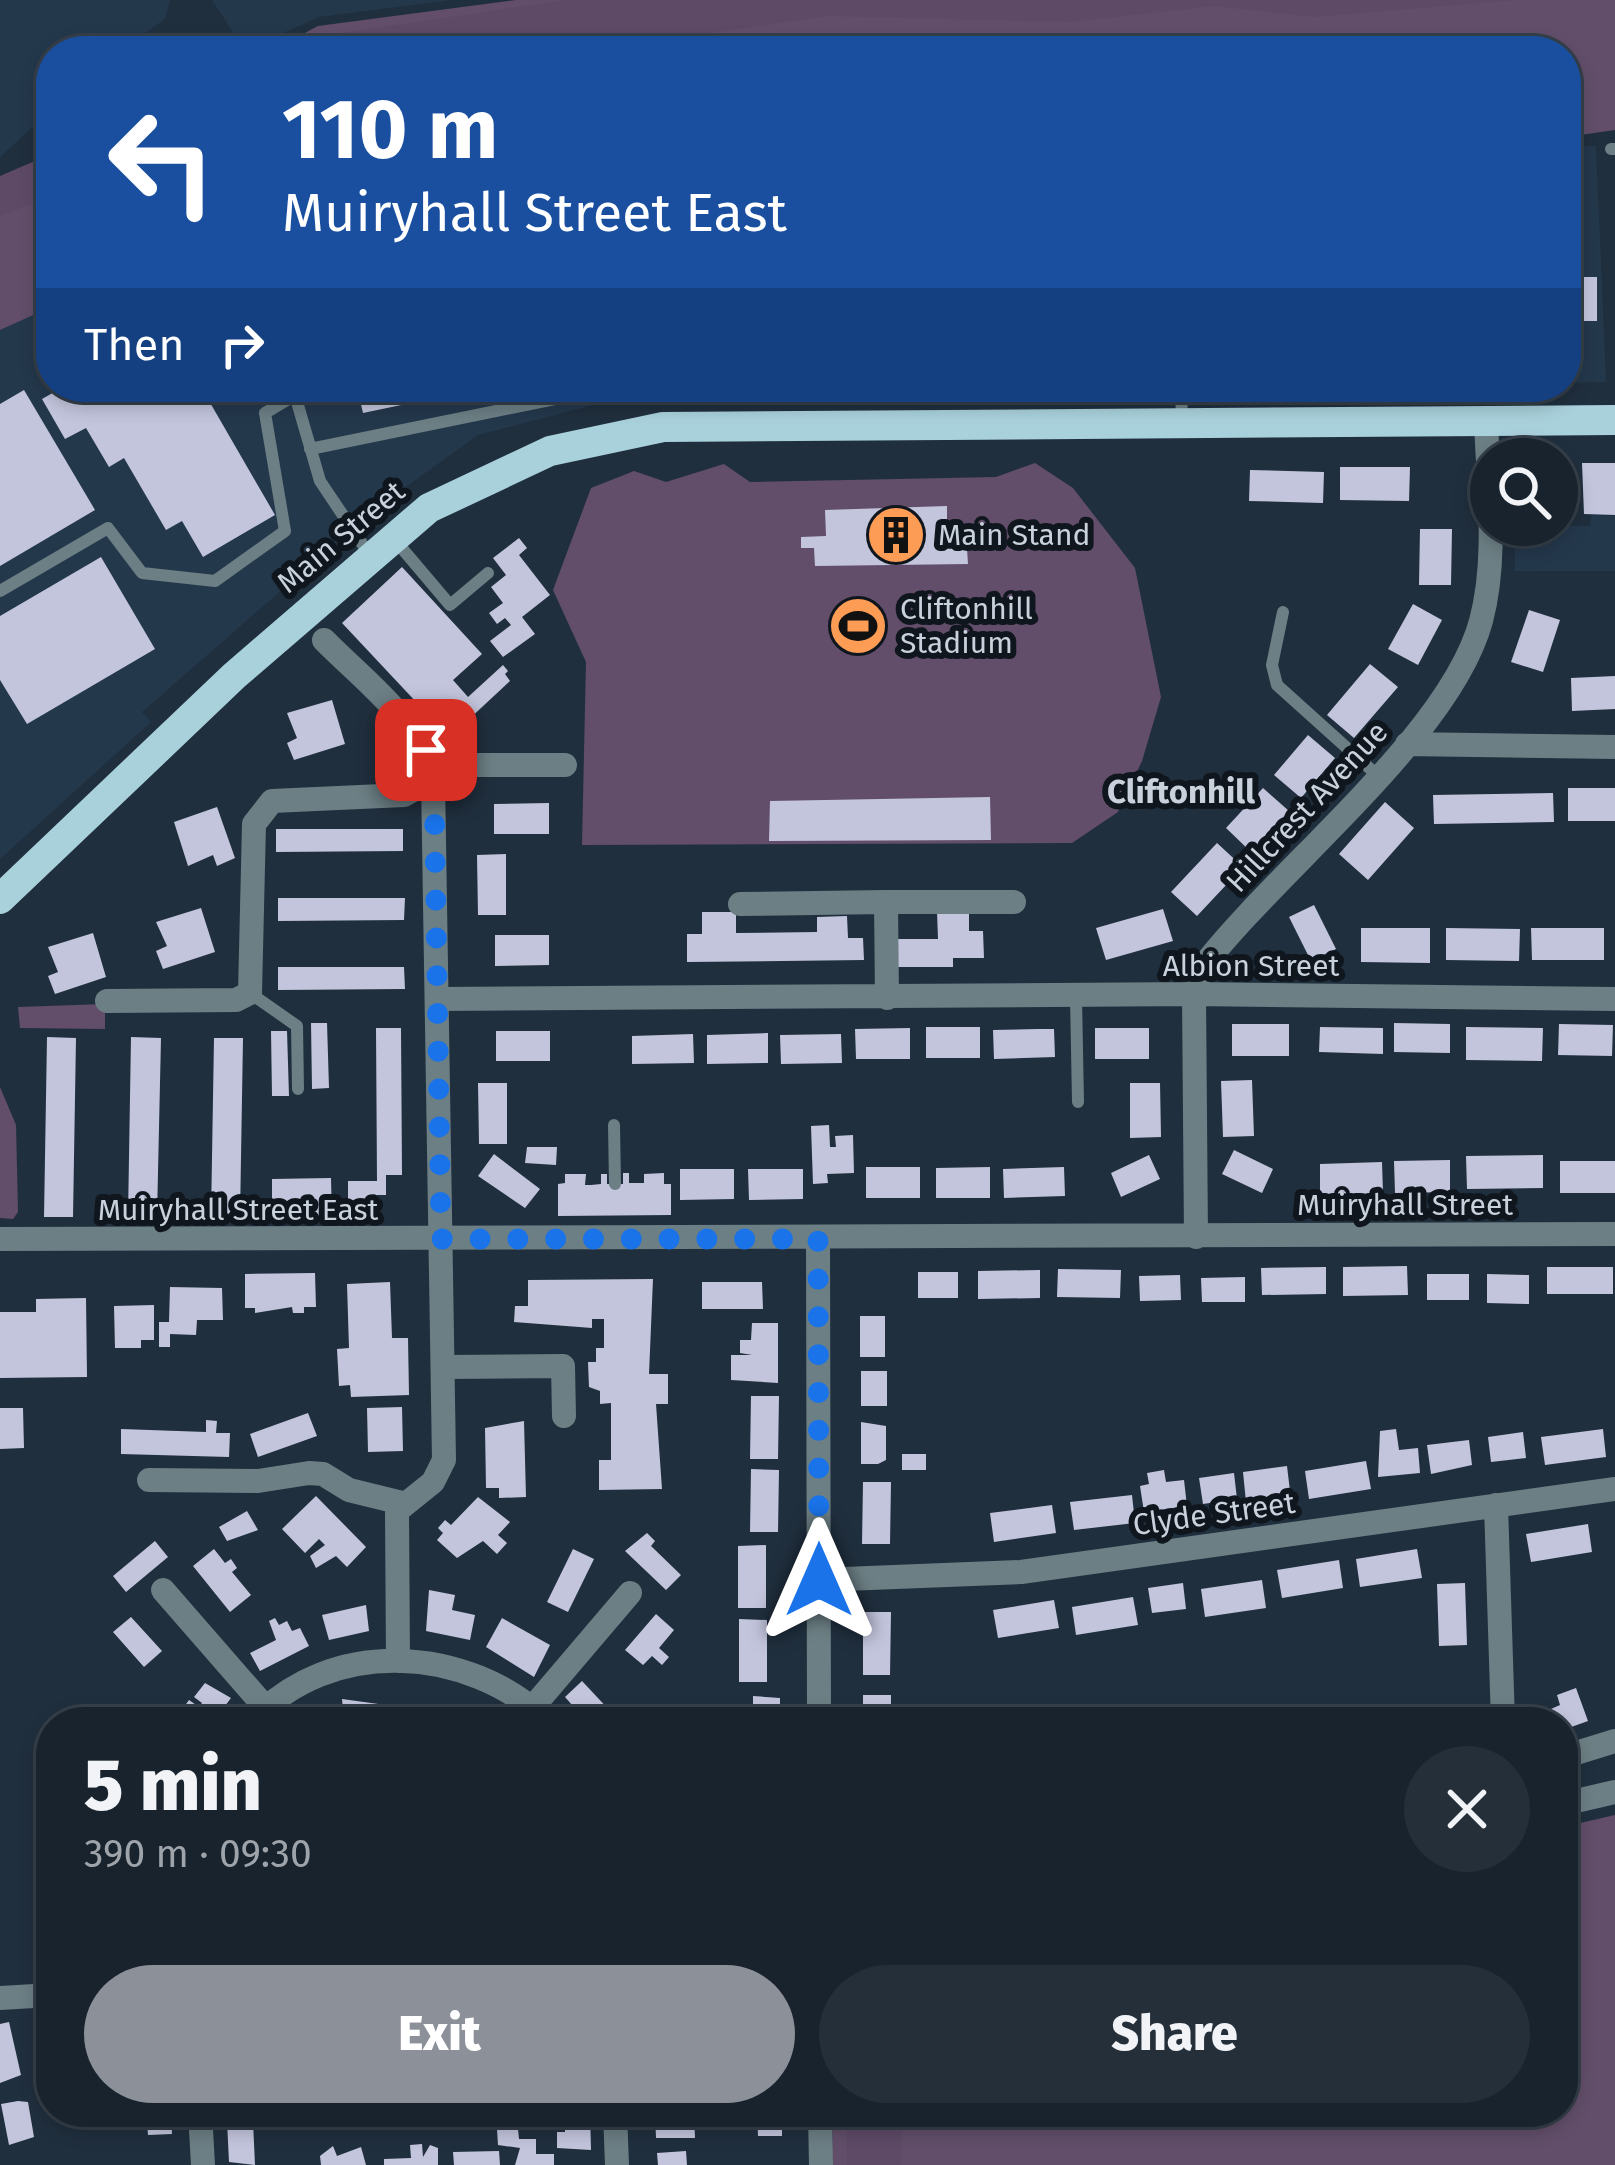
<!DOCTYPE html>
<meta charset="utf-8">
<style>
:root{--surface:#18232e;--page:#252f3a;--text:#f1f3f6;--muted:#9fa4aa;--line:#36404a;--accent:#8c9099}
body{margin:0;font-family:"Fira Sans",sans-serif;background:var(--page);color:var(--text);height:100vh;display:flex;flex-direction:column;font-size:45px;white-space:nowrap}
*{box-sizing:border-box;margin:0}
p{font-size:39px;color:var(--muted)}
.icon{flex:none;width:66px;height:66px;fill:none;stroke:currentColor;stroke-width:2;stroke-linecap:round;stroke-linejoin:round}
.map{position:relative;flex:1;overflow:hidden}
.panel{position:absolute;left:36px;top:1707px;width:1542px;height:420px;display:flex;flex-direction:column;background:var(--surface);border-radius:48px;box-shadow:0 6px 18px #0003,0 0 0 3px var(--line)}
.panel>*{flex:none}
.guide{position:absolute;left:36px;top:36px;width:1545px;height:366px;border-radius:48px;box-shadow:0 6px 18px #0003,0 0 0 3px var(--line);background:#1a4fa0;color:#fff;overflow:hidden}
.buttons{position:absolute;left:1470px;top:438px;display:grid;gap:24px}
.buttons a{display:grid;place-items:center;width:108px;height:108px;border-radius:50%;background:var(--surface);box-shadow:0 6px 18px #0003,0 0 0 3px var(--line);font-size:60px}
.pin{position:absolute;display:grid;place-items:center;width:102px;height:102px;color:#fff;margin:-51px;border-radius:24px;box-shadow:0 6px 18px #0006}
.me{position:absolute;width:132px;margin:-66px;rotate:0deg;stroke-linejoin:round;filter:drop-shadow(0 0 9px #0008)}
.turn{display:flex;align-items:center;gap:42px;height:252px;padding:0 48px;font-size:54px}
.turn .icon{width:156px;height:156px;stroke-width:2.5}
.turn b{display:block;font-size:84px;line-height:102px}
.then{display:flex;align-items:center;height:114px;padding:0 48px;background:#0003;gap:24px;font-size:45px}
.round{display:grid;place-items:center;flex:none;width:126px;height:126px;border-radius:63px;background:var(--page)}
.overview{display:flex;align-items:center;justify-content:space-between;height:204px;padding:0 48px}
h1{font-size:72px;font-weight:800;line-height:90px}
.action{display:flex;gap:24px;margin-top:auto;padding:24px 48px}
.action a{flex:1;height:138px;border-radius:72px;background:var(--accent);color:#fff;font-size:48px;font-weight:800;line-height:138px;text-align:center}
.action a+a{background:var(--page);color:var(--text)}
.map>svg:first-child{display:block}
.built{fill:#24384c}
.green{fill:#624e6a}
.forest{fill:#5e4a67}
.building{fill:#c3c5dd}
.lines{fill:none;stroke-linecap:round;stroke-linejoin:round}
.lane{stroke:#6c7f84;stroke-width:12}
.street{stroke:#6c7f84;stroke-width:24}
.primary{stroke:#a9d1dc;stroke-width:30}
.route{stroke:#1a73e8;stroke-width:21;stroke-dasharray:0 37.8}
.labels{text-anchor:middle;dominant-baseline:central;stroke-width:12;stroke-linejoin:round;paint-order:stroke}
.poi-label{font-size:30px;fill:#c9d2dc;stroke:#10161d;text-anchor:start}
.street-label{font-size:30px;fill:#c9d2dc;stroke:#10161d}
.neighbourhood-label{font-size:33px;font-weight:bold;fill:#c9d2dc;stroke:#10161d}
</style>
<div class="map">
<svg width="1615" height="2165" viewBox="0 0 1615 2165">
<rect width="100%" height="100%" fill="#202f3e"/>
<path class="built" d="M0 0H170L165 19 120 51H51V110L0 157Z
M212 0H452L319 17 245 50Z
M1566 146H1596L1606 382 1566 383Z
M51 307V387H768V392L628 396 478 435 371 512 142 712 151 722 0 859V330Z
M1591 515 1615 516V571H1515V525L1590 526Z"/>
<path class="green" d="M516 0H1615V130L1566 137V51H271L318 26Z
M51 158V307L0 330V179Z
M1035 463 1073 488 1135 568 1161 697 1142 761 1118 812 1072 843 582 845 586 662 553 590 591 488 634 471 666 482 724 464 750 482 996 477Z
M105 1004V1029L20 1028 18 1007Z
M0 1087 16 1125 18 1212 13 1219 0 1218Z
M1615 1815V2165H832L833 2112H1563V1827Z"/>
<path class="forest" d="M566 0H1515L1314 17 1214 6 1070 22 830 16 618 46 283 51 315 37Z
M51 154V196L0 216V176Z
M846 2112H903L901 2165H847Z"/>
<path class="building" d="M1566 277H1597V321H1566Z
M63 387H201L275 515 203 557 182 521 166 530 124 458 109 467 86 428 65 439 42 399Z
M357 387H478V389L363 413Z
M24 390 95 510 0 566V404Z
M1582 463H1615V515L1584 514Z
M1340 467H1410L1409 501 1340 500Z
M1250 470 1324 472 1323 503 1249 501Z
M947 506V534L966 533 968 564 815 566 814 548H801V537L826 536 825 510Z
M1420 529H1452L1451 585H1419Z
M519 538 527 548 519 555 550 595 522 617 535 634 503 657 490 641 511 625 505 618 497 624 489 613 503 603 491 587 506 575 493 558Z
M101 557 155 649 27 724 0 680V616Z
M402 567 482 654 453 680 468 697 503 665 508 671 505 674 510 681 466 722 464 737 448 736 342 623Z
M1413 604 1442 620 1418 665 1388 649Z
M1529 610 1560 620 1543 672 1511 662Z
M1370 664 1398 687 1354 738 1327 715Z
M1615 676V709L1572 711 1571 678Z
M332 700 345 744 294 760 287 743 297 738 287 713Z
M1308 735 1335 758 1301 798 1274 775Z
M1263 788 1289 811 1251 852 1226 828Z
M1568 788H1615V821H1568Z
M1553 793 1554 822 1434 824 1433 795Z
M990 797 991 840 769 841 770 801Z
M1385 802 1414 828 1368 880 1339 854Z
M549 803V834H494V804Z
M217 807 235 858 217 866 213 855 188 866 174 822Z
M276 829H403V851L276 852Z
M1217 843 1243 867 1197 916 1171 892Z
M506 854V915H478L477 855Z
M278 898H405L404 920 278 921Z
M1314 905 1336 949 1311 961 1289 917Z
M201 908 215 952 163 969 156 951 167 946 156 922Z
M1163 909 1173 941 1106 960 1096 928Z
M937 911H969V931H983L984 958H953V967H893V939H938Z
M702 912H736V933L817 932V917L847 916 848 938H863L864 960 687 962V934H702Z
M1361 928H1430V963L1361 962Z
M1446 928 1520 929 1519 961 1446 960Z
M1531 928H1604V960H1532Z
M93 933 106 977 55 994 48 976 58 972 48 947Z
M495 935H549V965L495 966Z
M278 967H404L405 989 278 990Z
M311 1023H327L329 1088 312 1089Z
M1394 1023 1450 1024V1053L1394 1052Z
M1232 1024H1289V1056H1232Z
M1559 1024 1613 1025 1612 1056 1558 1055Z
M926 1027H980V1058H926Z
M1320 1027 1383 1028V1054L1319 1052Z
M1466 1027 1543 1028 1542 1061 1466 1060Z
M376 1028H401L402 1175H386V1195H377V1207H348V1181H377Z
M910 1028V1059H856L855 1029Z
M1095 1028H1149V1059H1095Z
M1038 1029H1054L1055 1057 994 1059 993 1030Z
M271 1031H287L289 1096H272Z
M496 1031H550V1061H496Z
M768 1033V1063L707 1064V1035Z
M693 1034 694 1063 632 1064V1036Z
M841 1034 842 1063 781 1064 780 1035Z
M47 1037 76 1038 73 1217H44Z
M131 1037 161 1038 157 1217H128Z
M214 1038H243L240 1217H211Z
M1252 1080 1254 1136 1223 1137 1221 1081Z
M478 1083H507V1144H479Z
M1130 1083H1160L1161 1137 1130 1138Z
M829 1125 830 1147H836L835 1136 853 1135 854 1173 827 1174 828 1183 813 1184 811 1126Z
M527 1147H557L556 1165 525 1163Z
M1234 1150 1273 1169 1262 1193 1222 1174Z
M494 1154 540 1189 525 1208 478 1176Z
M1149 1155 1160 1179 1121 1197 1111 1173Z
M1543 1155V1188L1467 1189 1466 1156Z
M1450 1160V1192L1395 1193 1394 1161Z
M1560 1161H1615V1193H1560Z
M1382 1162 1383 1193 1320 1195V1164Z
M866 1167H920V1198H866Z
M990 1167V1198H936V1168Z
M1064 1167 1065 1196 1004 1198 1003 1169Z
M680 1169H734V1199L680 1200Z
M748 1169H803V1199L749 1200Z
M623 1173H629V1183H644V1174L664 1173V1184H671V1215L558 1216V1184L565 1183V1174H586L585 1185H591L601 1184V1174H607V1184H623Z
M331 1178 332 1218 272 1219V1179Z
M1407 1266 1408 1295 1343 1296V1267Z
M1326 1267V1294L1262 1295 1261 1268Z
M1547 1267H1613V1294H1547Z
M1058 1269 1121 1270 1120 1298 1057 1297Z
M1040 1270V1298L978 1299V1271Z
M918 1272H958V1298H918Z
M315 1273 316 1307H304V1313H293L292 1307 255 1313V1308H245V1274Z
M1427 1274H1469V1300H1427Z
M1487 1274 1529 1275V1304L1487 1303Z
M1180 1275 1181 1300 1140 1301 1139 1276Z
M1245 1277V1302H1202L1201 1278Z
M653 1279 649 1374H668V1404H656L662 1489 599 1490V1460H611V1403L600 1404V1391L589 1387 588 1362H596V1348H604V1319H592V1328L514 1322 515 1306H528V1280Z
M390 1282 392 1338H408L409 1395 351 1397 350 1385 339 1386 337 1349 349 1348 347 1284Z
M702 1282H762L763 1309H702Z
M170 1287 222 1288 223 1320H197L196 1335 170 1334V1347H159V1322H169Z
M86 1298 87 1377 0 1378V1312H36V1299Z
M154 1305V1340H141V1348H115L114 1306Z
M860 1316H885V1357H860Z
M752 1323H778V1383L731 1380V1355H752L740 1353V1340H751Z
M861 1371H887V1406H861Z
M751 1396H779L778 1459H750Z
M402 1407 403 1451 368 1452 367 1408Z
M0 1408H23L24 1448 0 1449Z
M308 1413 317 1436 258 1457 250 1434Z
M206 1420 217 1421 216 1433H230L229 1457 121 1454V1429L206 1432Z
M524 1421 526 1497 499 1498V1488H486L485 1428Z
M861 1422 886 1426V1460L878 1464H861Z
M1396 1429 1399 1450 1418 1448 1420 1473 1378 1477 1380 1431Z
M1603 1429 1606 1457 1545 1465 1541 1437Z
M1523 1432 1526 1458 1491 1462 1488 1437Z
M1469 1440 1472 1465 1431 1474 1427 1445Z
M902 1454H926V1470H902Z
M1366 1461 1371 1489 1309 1499 1305 1471Z
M1287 1466 1290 1491 1246 1502 1243 1472Z
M751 1469 779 1470 778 1532H750Z
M1164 1470 1166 1482 1184 1480 1187 1506 1144 1512 1140 1486 1149 1484 1147 1473Z
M1234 1473 1237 1499 1203 1504 1199 1478Z
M863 1482H891L890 1544H862Z
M1132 1495 1135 1523 1074 1530 1070 1502Z
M316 1496 366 1547 347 1567 336 1556 316 1568 310 1556 325 1545 319 1539 305 1553 282 1529Z
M478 1497 510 1522 498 1535 507 1543 497 1554 483 1541 457 1558 437 1540 443 1533 438 1528 445 1520 451 1525Z
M1052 1505 1056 1533 994 1542 990 1513Z
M247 1511 258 1530 227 1541 219 1527Z
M1588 1524 1592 1552 1531 1562 1526 1534Z
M647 1533 655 1541 651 1546 681 1575 666 1590 625 1551Z
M155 1541 168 1557 126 1592 113 1576Z
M766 1545V1608H738V1546Z
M214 1549 225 1563 231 1559 237 1568 232 1572 251 1595 230 1612 193 1566Z
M573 1549 594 1559 568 1612 547 1602Z
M1417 1549 1422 1578 1360 1587 1356 1559Z
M1339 1560 1343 1588 1282 1598 1277 1570Z
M1262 1580 1266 1608 1205 1617 1201 1589Z
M1183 1583 1186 1609 1152 1613 1148 1588Z
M1465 1583 1467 1645 1439 1646 1437 1584Z
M429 1590 455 1595 452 1610 475 1615 470 1640 426 1631Z
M1133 1597 1138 1625 1076 1635 1072 1607Z
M1054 1600 1059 1628 998 1638 993 1610Z
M366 1605 369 1631 329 1640 322 1615Z
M863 1612H891L890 1675H863Z
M656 1614 674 1630 659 1648 669 1657 662 1665 652 1656 643 1665 625 1650Z
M131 1617 162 1651 144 1667 113 1632Z
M275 1618 279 1625 287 1621 292 1631 300 1628 309 1646 260 1671 250 1653 276 1640 269 1621Z
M502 1618 550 1645 534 1677 486 1647Z
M739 1619 767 1620V1682H739Z
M582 1681 612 1713 616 1709 624 1718 587 1722 565 1697Z
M205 1683 231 1698 213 1722H173L189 1700 199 1707 202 1703 194 1697Z
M1576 1688 1588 1721 1563 1730V1722H1548L1544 1712 1560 1705 1557 1695Z
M863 1695H891V1722H863Z
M753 1696 780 1698V1722H742L739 1709H753Z
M342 1699 393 1706V1722H344Z
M410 1705H455V1722H410Z
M9 2022 21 2075 0 2083V2024Z
M18 2101 28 2102 34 2137 9 2145 1 2104Z
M146 2112H171L172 2134 148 2135Z
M565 2112H590L591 2150 557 2148V2132H565Z
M655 2112H694L695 2138H656Z
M757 2112H782V2136H758Z
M227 2121 253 2122 255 2165 229 2162Z
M497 2129H518L519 2139H536V2154H554V2165H515L520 2148 498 2145Z
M422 2144 423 2157 430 2145 438 2148V2165H384V2159L411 2158 410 2145Z
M333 2146 337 2156 361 2147 366 2165H321L320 2156Z
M499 2151 500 2165H454L453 2152Z
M686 2151 687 2165H658L657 2153Z"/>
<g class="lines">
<path class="lane" d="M1611 149H1615
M1181 387 1182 422
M310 449 614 387
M394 539 450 605 488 573
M0 591 108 528 142 573 215 581 285 531 265 413 295 395 320 481 369 554
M1283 612 1272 665 1277 685 1377 775
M250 993 297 1026 298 1089
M1076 997 1078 1102
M614 1125 615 1184"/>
<path class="street" d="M324 640C363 680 423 723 433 779L444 1460 433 1482 397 1511 398 1661
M1407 744 1615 747
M740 904 886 902
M887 998 886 902H1014
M439 999 1194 994 1615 999
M107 1001 236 1000 250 993 254 824 272 801 404 795 457 765H565
M1196 1237 1194 994 1201 969C1276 870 1450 736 1481 621 1498 557 1488 486 1486 420
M0 1239 1615 1234
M818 1239 819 1722
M443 1367 563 1366 564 1416
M149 1480 258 1481 309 1473 323 1474 349 1490 402 1503
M1496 1505 1503 1722
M819 1580 1021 1572 1615 1489
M163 1590 265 1707
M533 1707 630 1593
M252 1722C329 1636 469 1645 548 1722
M1563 1757 1615 1741
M1563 1804 1615 1792
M0 1998 51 1995
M200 2112 203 2165
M615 2112 617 2165
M820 2112 821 2165"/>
<path class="primary" d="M0 899 234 676 429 508 550 451 663 427 1615 420"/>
</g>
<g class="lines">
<path class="route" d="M426 750 434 779 441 1239H818L819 1580"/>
</g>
<defs>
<g id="building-disc" transform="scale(3)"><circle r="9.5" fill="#fd9c55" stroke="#10161d"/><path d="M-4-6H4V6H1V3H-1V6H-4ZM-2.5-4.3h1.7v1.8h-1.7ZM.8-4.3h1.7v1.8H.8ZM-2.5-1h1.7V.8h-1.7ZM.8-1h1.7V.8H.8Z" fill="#111"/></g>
<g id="stadium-disc" transform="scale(3)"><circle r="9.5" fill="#fd9c55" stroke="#10161d"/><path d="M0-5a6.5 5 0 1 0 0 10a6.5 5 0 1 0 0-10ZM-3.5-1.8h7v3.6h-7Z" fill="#111"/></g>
</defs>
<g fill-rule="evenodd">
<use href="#building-disc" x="896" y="535"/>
<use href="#stadium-disc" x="858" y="626"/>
</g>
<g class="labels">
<g class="poi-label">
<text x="938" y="535">Main Stand</text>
<text x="900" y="609">Cliftonhill<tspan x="900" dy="34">Stadium</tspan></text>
</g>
<g class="street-label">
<text transform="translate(341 537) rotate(-40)">Main Street</text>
<text transform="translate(1307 807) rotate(-47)">Hillcrest Avenue</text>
<text x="1251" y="966">Albion Street</text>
<text x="1405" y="1205">Muiryhall Street</text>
<text x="238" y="1210">Muiryhall Street East</text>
<text transform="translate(1214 1514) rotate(-8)">Clyde Street</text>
</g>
<g class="neighbourhood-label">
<text x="1181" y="792">Cliftonhill</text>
</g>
</g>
</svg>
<div class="buttons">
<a><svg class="icon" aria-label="search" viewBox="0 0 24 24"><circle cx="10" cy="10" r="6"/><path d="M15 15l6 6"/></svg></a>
</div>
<div class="pin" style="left:426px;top:750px;background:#d93025"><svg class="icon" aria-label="arrive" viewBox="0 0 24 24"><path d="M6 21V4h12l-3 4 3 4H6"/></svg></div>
<svg class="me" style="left:819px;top:1580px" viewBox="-20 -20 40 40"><path d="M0-17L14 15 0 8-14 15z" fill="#1a73e8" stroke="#fff" stroke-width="4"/></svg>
<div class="guide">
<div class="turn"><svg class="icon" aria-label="left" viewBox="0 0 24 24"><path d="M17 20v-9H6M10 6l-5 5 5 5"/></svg><div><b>110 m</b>Muiryhall Street East</div></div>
<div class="then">Then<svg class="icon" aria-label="right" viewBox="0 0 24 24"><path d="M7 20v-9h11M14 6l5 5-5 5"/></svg></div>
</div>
<section class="panel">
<div class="overview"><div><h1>5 min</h1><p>390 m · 09:30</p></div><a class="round"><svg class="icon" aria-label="close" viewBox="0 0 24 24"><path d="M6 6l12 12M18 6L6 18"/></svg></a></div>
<div class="action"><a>Exit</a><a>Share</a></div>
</section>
</div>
